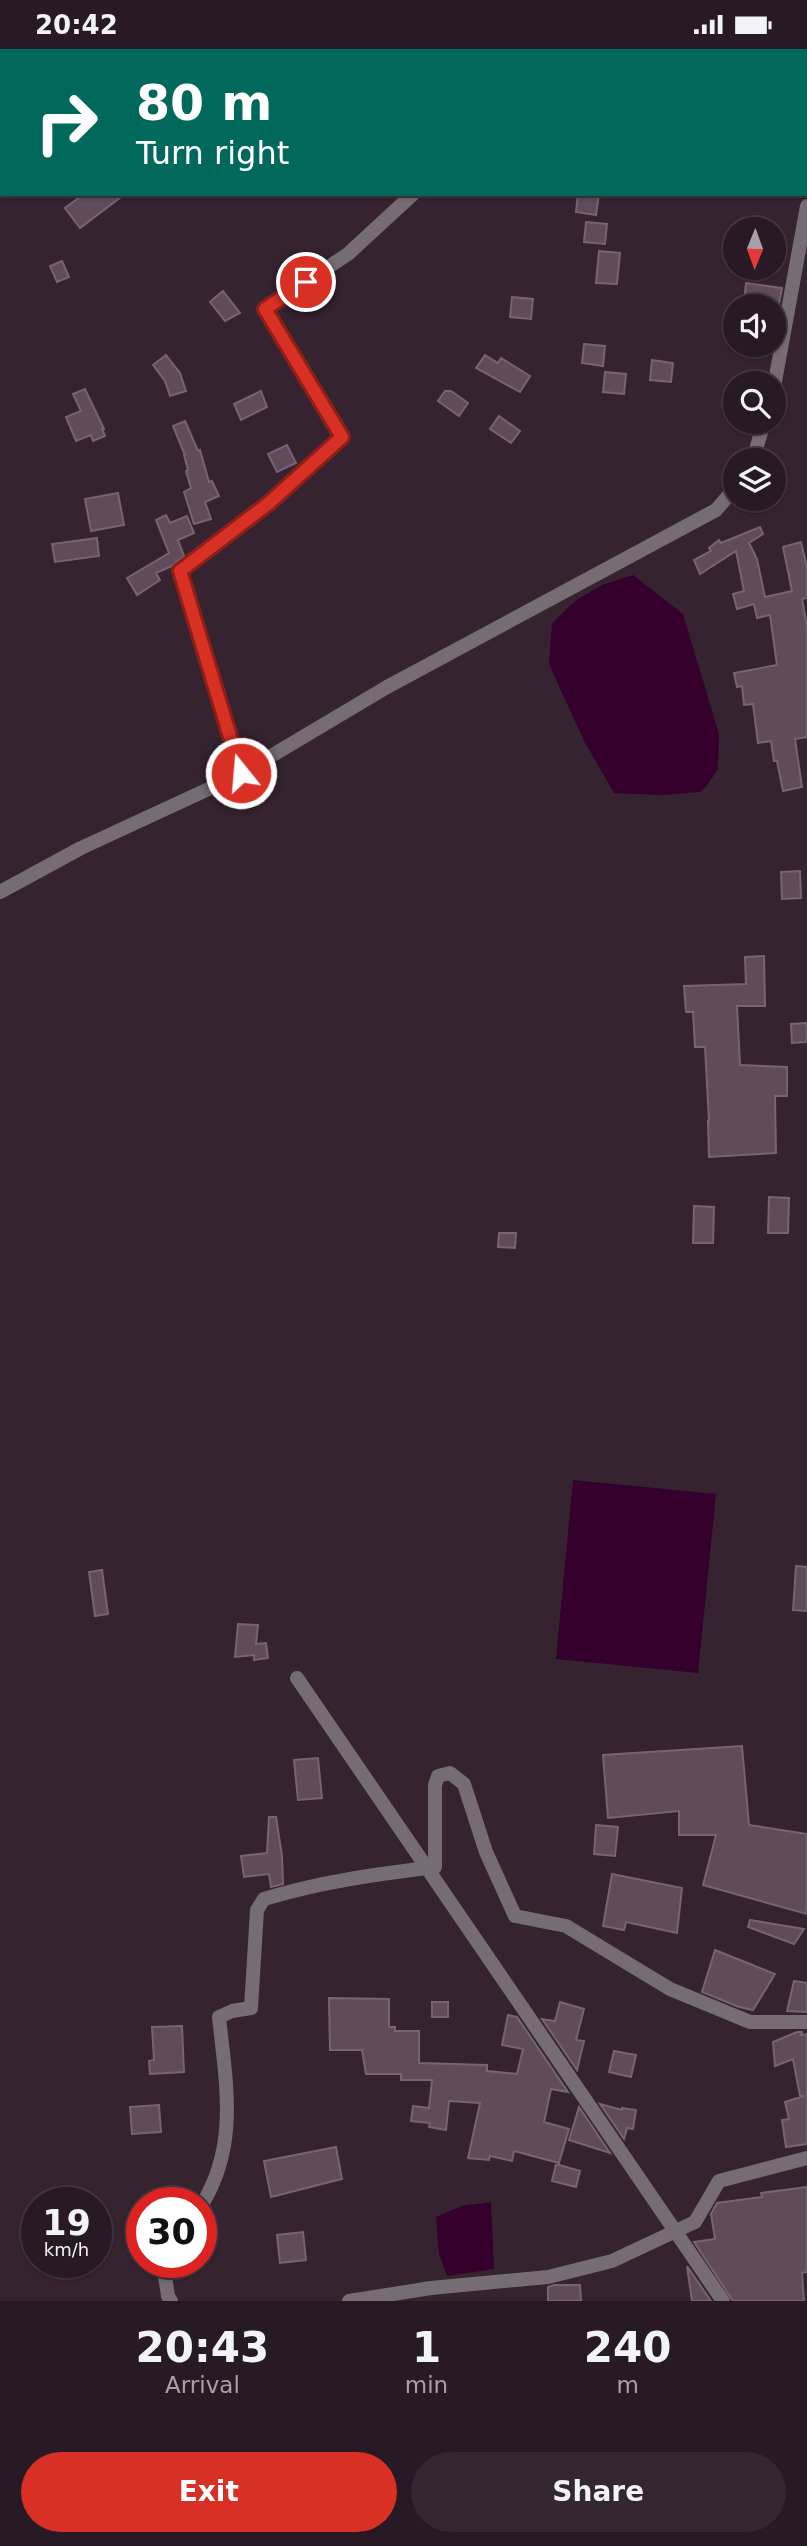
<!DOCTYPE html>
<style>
:root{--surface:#281a24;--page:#342731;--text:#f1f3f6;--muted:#a5a1a6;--line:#443841;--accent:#d93025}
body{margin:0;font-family:"DejaVu Sans",sans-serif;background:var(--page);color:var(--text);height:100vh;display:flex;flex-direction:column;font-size:26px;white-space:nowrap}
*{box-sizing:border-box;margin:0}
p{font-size:23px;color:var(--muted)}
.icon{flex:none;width:38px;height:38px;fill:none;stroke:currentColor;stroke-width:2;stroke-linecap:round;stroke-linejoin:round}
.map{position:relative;height:2252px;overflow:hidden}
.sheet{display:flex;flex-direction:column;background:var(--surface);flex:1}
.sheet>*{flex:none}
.guide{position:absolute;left:0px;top:0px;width:808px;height:147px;box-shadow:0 2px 5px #0004,0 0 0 2px var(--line);background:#00695c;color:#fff;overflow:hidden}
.needle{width:46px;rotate:181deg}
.fabs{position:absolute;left:723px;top:168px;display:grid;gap:14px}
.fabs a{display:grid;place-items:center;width:63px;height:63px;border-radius:50%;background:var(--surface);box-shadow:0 2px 5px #0004,0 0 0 2px var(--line);font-size:35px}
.speed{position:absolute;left:21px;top:2138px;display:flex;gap:14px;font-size:35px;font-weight:700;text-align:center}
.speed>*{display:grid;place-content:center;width:91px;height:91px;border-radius:50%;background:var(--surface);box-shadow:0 2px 5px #0004,0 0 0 2px var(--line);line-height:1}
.speed small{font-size:18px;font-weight:400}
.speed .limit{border:10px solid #d22;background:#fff;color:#111}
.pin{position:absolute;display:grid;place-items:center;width:60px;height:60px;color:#fff;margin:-30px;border:4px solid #fff;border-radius:50%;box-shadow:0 2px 7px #0007}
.me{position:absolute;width:77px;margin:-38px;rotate:343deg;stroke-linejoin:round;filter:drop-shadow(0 0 5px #0008)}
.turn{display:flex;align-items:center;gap:24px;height:147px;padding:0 21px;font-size:32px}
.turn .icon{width:91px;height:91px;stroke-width:2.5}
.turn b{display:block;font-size:49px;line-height:60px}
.eta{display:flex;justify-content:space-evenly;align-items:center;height:119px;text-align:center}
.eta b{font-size:42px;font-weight:700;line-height:49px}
.cta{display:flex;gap:14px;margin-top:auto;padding:14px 21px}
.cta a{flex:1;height:80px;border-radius:42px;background:var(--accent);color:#fff;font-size:28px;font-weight:700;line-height:80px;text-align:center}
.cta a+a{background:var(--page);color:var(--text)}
.status{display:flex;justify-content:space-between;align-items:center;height:49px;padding:0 35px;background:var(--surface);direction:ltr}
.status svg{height:19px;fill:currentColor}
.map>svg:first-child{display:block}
.water{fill:#35002c}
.building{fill:#5f4b5a;stroke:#786373;stroke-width:2}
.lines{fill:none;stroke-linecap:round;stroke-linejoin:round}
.street{stroke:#766c73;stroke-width:14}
.route-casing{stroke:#8d1f18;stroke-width:18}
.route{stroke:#d93025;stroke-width:12}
</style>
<div class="status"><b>20:42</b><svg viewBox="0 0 49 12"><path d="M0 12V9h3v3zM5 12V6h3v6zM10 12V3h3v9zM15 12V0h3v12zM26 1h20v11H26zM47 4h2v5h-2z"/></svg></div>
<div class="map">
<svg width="807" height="2252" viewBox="0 0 807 2252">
<rect width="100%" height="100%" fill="#352330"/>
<path class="water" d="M633 526 683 565 719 685 718 720 706 738 700 743 661 746 614 744 584 692 549 615 552 574 575 552 602 536Z
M573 1431 716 1445 698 1624 556 1610Z
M491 2153 494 2220 447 2227 439 2205 436 2168 461 2157Z"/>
<path class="building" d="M84 145H125L80 179 65 159Z
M578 145H599L596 166 576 163Z
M586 173 607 175 605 195 584 193Z
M599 202 620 204 617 235 596 234Z
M62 212 69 228 57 233 50 217Z
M746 234 782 239 778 260 744 254Z
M223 242 240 264 225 272 210 253Z
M512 248 533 250 531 270 510 268Z
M584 295 605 297 603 317 582 314Z
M166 306 180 324 186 342 170 347 165 332 153 316Z
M485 306 498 314 501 309 530 327 520 343 476 319Z
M652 311 673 314 671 333 650 331Z
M605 323 626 325 624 345 603 343Z
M85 340 104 380H102L105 387 93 392 91 386 76 392 66 368 81 362 73 345Z
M261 342 267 358 241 371 234 355Z
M445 342H451L468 354 459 367 438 352Z
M499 367 520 382 511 394 490 380Z
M185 372 198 402 200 401 209 433 212 432 219 447 205 453 211 470 194 475 184 443 191 439 186 422 188 421 184 406H185L173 377Z
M287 396 296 414 277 423 268 405Z
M118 444 124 476 91 482 85 450Z
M166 466 170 474 187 467 194 484 178 491 184 507 172 517 156 524 160 531 137 546 127 529 169 504 156 471Z
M760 478 763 485 749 494 757 510 765 548 792 542 783 498 801 493 807 519V549L802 550 807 578V688L795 690 802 738 783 742 777 712H774L771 692 758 694 753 655 744 656 742 637 737 638 734 624 777 616 770 566 757 569 754 555 737 560 733 545 744 542 736 502 700 525 694 511 711 502 709 499 719 491 721 494Z
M97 489 99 507 55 513 52 495Z
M800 822 801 849 782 850 781 823Z
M764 907 765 957H737L740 1016 787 1018V1047H775L776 1104 709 1108 708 1072H709L705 998H695L693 963H686L684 937 746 935 745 908Z
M807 974V993L792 994 791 975Z
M769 1148 789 1149 788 1184H768Z
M694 1157 714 1158 713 1194H693Z
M499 1184H516L515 1199 498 1198Z
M796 1517 807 1518V1562L793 1561Z
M102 1521 108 1565 95 1567 89 1523Z
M238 1575 258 1576 256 1595 266 1594 268 1609 254 1611V1606L235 1608Z
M742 1697 749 1776 807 1785V1865L703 1836 716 1786H679V1762L608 1769 603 1706Z
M318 1709 322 1749 298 1751 294 1711Z
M269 1768H276L282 1807 283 1835 271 1838 269 1825 244 1828 241 1807 267 1804Z
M596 1776 618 1778 615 1807 594 1805Z
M612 1825 682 1839 677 1884 626 1873 624 1881 603 1877Z
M750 1871 804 1880 794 1895 748 1878Z
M715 1901 775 1925 753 1961 739 1958 702 1943Z
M794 1932 807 1934V1963L787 1962Z
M329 1949 389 1950V1978H395V1982H419V2014L487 2016V2022L517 2025 523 2000 502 1996 508 1966 517 1968 568 2043 551 2040 544 2073 569 2080 559 2114 514 2102 512 2112 490 2107 489 2111 468 2109 480 2054 449 2052 446 2081 429 2078 430 2074 411 2072 413 2057 429 2059 432 2031H401V2025H366L362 2001H330Z
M432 1953H448V1968H432Z
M560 1953 584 1960 576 1991 584 1992 577 2021 542 1970 555 1972Z
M182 1977 184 2023 150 2025 149 2012 154 2011 152 1978Z
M797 1983H802L801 1986 807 1985V2095L786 2098 782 2071 789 2070 785 2053 804 2047H800L793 2010 775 2017 773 1993Z
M614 2002 636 2006 631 2028 609 2023Z
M600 2055 622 2061V2059L636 2061 633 2080 627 2079 624 2090Z
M159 2056 161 2083 132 2085 130 2058Z
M579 2058 610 2104 569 2091Z
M336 2098 342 2130 271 2148 264 2112Z
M556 2115 580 2122 576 2138 552 2132Z
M807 2138V2223L802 2224 804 2252H733L694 2193 715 2190 711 2165 717 2154 762 2148 761 2144Z
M303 2183 306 2211 280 2214 277 2186Z
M687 2217 711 2252H692Z
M554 2236H580L581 2252H548V2238Z"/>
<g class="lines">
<path class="street" d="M468 2V0
M774 338 807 157
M753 411 764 373
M241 725 180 522 269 454 342 388 265 260 348 205 413 145
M0 843 81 799 241 725 387 638 716 461 735 439
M297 1629 723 2252
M201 2157C239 2097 226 2035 219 1968L232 1962 251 1959 257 1861 264 1850C320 1833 377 1825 435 1818V1736L438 1727 450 1724 464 1735 486 1803 515 1867 566 1877 670 1940 750 1973H807
M163 2214 168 2247 171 2252
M349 2252 431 2239 548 2228 612 2212 695 2173 719 2132 807 2109"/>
</g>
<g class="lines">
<g class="route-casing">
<path id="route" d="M241 724 180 522 269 454 342 388 265 260 306 233"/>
</g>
<use href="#route" class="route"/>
</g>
</svg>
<div class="fabs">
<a><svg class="needle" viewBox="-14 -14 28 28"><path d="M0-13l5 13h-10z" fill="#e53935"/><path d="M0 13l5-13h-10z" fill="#a5a1a6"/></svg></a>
<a><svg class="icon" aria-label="sound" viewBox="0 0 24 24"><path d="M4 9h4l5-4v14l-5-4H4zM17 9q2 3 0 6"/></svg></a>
<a><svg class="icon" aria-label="search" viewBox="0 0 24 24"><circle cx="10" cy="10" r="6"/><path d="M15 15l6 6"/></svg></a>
<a><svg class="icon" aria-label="layers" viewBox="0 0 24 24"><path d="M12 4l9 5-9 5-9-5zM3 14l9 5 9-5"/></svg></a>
</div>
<div class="speed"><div>19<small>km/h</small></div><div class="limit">30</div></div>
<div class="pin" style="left:306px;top:233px;background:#d93025"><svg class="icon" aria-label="arrive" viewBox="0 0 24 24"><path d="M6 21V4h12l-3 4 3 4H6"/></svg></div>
<svg class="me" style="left:241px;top:724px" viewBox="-20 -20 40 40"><circle r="17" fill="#d93025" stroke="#fff" stroke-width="3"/><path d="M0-11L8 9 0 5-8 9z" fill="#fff"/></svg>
<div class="guide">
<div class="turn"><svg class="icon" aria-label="right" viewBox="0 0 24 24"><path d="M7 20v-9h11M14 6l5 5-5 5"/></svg><div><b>80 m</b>Turn right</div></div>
</div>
</div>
<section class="sheet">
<div class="eta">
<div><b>20:43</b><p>Arrival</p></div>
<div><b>1</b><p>min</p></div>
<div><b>240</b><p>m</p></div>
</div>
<div class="cta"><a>Exit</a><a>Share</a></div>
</section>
